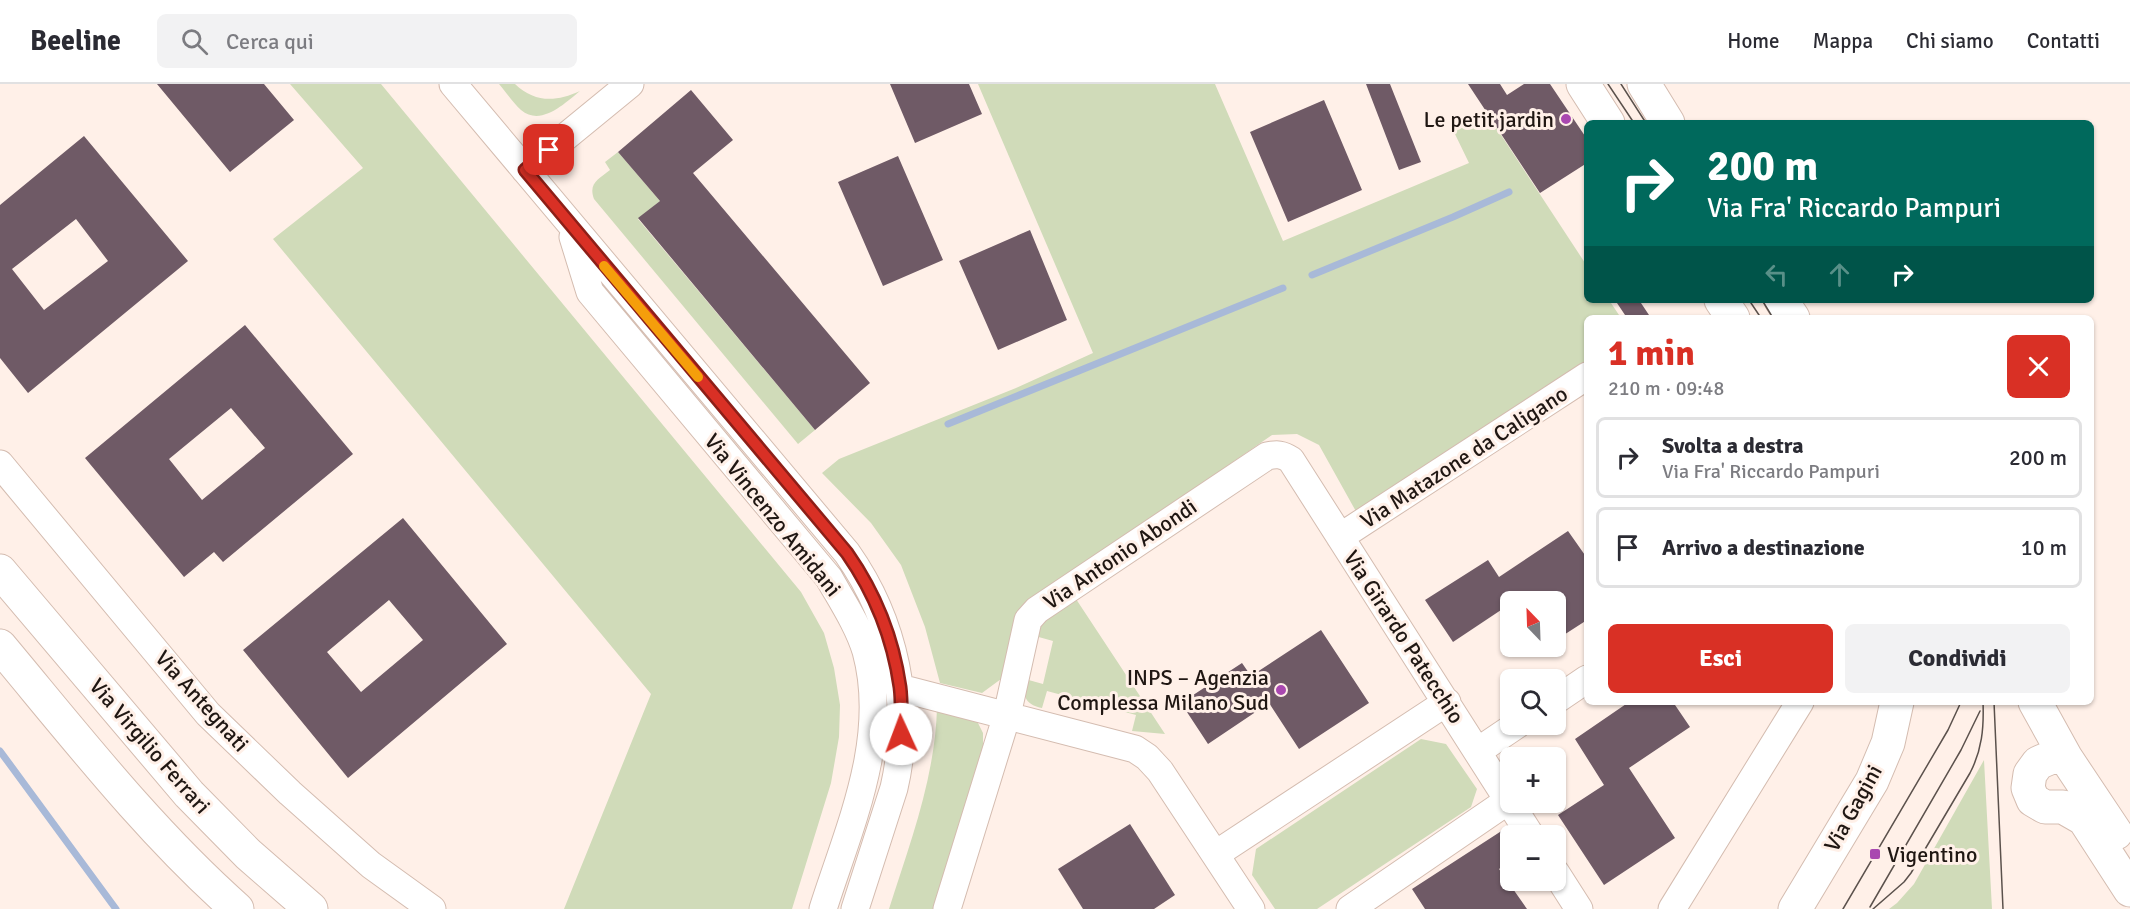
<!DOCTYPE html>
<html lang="it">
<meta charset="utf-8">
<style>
:root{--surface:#fff;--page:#f2f2f3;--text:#2b2b33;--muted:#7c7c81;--line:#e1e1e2;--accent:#d93025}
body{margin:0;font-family:Signika,sans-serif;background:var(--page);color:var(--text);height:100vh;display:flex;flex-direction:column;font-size:22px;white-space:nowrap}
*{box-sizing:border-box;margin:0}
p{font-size:20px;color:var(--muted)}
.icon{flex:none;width:33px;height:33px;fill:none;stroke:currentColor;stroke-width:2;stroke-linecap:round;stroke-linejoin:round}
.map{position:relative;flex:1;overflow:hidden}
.panel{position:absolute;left:1584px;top:231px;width:510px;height:390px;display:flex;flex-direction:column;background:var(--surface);border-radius:9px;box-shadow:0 2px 4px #0004}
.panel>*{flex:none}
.hud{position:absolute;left:1584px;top:36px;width:510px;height:183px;border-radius:9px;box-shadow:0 2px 4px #0004;background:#00695c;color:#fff;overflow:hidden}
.needle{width:39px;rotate:337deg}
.tools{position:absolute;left:1500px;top:507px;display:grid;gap:12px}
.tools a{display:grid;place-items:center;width:66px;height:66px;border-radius:9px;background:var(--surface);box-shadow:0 2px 4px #0004;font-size:30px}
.pin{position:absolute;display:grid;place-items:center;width:51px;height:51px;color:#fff;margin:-26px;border-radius:12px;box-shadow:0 3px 9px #0006}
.me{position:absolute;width:66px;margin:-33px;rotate:358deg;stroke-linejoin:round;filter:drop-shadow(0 0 4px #0008)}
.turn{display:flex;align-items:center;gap:21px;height:126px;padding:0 24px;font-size:27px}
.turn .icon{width:78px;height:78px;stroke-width:2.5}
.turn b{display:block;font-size:42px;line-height:51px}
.lanes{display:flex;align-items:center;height:57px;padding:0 24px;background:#0003;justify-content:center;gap:30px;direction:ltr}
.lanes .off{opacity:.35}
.round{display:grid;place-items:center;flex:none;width:63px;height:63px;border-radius:9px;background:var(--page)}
.headline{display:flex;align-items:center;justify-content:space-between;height:102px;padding:0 24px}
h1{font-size:36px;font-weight:800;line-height:45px;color:var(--accent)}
.cta{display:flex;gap:12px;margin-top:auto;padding:12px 24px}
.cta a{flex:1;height:69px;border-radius:9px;background:var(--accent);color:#fff;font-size:24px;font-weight:800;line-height:69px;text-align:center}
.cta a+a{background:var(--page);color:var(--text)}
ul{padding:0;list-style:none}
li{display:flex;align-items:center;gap:18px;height:81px;margin:0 12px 9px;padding:0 12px;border:3px solid var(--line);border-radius:9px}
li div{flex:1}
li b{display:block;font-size:22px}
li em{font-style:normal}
header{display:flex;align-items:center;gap:36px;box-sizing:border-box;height:84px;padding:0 30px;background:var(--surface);border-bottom:2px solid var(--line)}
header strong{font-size:28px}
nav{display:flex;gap:33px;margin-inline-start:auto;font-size:21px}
.search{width:420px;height:54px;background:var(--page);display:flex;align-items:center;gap:15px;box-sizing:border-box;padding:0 21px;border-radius:9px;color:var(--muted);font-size:22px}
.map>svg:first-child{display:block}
.green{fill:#d0dbb9}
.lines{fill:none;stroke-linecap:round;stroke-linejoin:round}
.stream{stroke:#a8b9d8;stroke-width:7}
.building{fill:#6f5a66;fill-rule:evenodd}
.minor-casing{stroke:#d4bcb0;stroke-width:29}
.tertiary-casing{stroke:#d4bcb0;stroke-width:35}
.primary-casing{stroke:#d4bcb0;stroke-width:35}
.minor{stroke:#fff;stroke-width:27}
.tertiary{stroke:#fff;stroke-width:33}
.primary{stroke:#fff;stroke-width:33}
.tram{stroke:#5b514c;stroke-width:1.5}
.route-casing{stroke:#8d1f18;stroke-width:15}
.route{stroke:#d93025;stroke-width:10}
.slow{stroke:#f59e0b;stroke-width:10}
.poi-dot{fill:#a948b0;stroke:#fff0e8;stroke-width:2}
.labels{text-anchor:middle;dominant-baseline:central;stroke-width:6;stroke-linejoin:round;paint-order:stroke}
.poi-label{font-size:22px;fill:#201713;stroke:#fff0e8;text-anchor:end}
.street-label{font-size:22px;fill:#201713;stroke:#fff0e8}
</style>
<header>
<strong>Beeline</strong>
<div class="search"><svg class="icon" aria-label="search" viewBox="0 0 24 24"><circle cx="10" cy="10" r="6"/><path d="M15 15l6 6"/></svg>Cerca qui</div>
<nav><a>Home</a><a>Mappa</a><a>Chi siamo</a><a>Contatti</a></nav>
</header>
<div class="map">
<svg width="2130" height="825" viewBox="0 0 2130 825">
<rect width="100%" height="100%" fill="#fff0e8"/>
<path class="green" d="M290 0H381L801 508 824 549 834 584 840 621 839 653 831 699 792 825H564L651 610 273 155 363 84Z
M499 0H515C535 19 556 18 580 7 565 19 541 43 521 26 513 19 506 8 499 0Z
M978 0H1215L1283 157 1469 79 1453 46 1484 25 1587 182V216H1609L1621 234H1587V279L1358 431 1319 361 1297 350 1272 351 1030 518 1014 535 1001 595 982 609 940 599 925 543 901 481 871 439 822 389 839 375 1016 304 1093 269Z
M618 68 660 117 638 135 815 346 798 360 594 115C588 99 599 95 610 86L605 78Z
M1076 515 1165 650 1132 647 1136 631 1047 607 1042 624C1024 620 1023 612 1025 595L1043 600 1053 557 1035 552 1037 541Z
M937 624 977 637 983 649V664L938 825H889C910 759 935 694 937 624Z
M1421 655 1446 660 1477 705 1471 723 1317 825H1275L1252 791 1256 765Z
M1984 676 1992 825H1889L1897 819 1914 800Z"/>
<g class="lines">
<path class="stream" d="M1312 191 1453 133 1509 108
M948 340 1283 204
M0 667 116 825"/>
</g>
<path class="building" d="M157 0H264L294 36 230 88Z
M890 0H969L982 30 915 59Z
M1366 0H1390L1421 78 1399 86Z
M1468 0H1500L1507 11 1524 0H1550L1587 55V79L1540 109Z
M691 6 733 56 693 89 870 299 815 346 638 134 660 117 618 68Z
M1324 16 1362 106 1288 138 1250 48Z
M84 52 188 177 28 309 0 274V121ZM76 135 108 177 44 226 12 185Z
M898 72 943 176 883 202 838 98Z
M1030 146 1067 236 998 266 959 177Z
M1615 216H1639L1651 234H1627Z
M245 241 353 370 223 478 214 468 184 493 85 374ZM231 324 265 364 202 416 169 375Z
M403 434 507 560 348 694 243 566ZM389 516 423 556 361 608 327 568Z
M1568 447 1587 474V536L1556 556V518H1510V520L1453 558 1425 516 1488 476 1499 493Z
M1321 546 1369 619 1299 665 1269 619 1208 660 1181 619 1242 579 1251 592Z
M1629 618H1673L1690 643 1629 684 1675 754 1604 801 1558 731 1604 701 1575 655Z
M1130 740 1175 811 1154 825H1083L1058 785Z
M1503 746 1510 758V777L1499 785 1527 825H1425L1412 805Z"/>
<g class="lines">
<g class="minor-casing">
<path id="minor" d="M453 0 847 469C895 537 913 622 894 704L855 825
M525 86 630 0
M573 153 590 208 829 494C842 517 858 541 866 567 890 655 849 743 823 825
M0 380 208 630 290 709 371 781 432 825
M1340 453 1587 292
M900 604 1135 665 1147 673 1160 687 1251 825
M1556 616 1587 595
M1478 667 1518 640
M1216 770 1447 618
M1556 789 1579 825
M947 825 1007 631 1028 536 1037 526 1267 372C1277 370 1282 370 1291 376L1531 752
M1350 825 1509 716
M1672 825 1800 618"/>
</g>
<g class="tertiary-casing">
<path id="tertiary" d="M1583 0 1608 39
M1644 0 1668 39
M1721 216 1733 234
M1781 216 1793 234
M2035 618 2066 674 2116 749
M2066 674 2052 673 2038 679 2030 690 2028 704 2033 716 2045 723H2063L2084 735 2130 806
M1795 825 1872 697 1888 659 1897 618"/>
</g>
<g class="primary-casing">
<path id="primary" d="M0 487 189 710 248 770 311 825
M0 562C76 653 149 747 237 825"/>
</g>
<use href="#minor" class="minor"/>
<use href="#tertiary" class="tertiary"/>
<use href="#primary" class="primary"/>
<path class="tram" d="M1608 0 1634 39
M1621 0 1646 39
M1749 216 1761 234
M1762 216 1773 234
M1994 618 2003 825
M1870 823 1961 666 1980 627
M1843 825 1948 646 1961 618
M1873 825 1904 798 1911 789 1970 689C1982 666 1984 644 1983 618"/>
</g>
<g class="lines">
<g class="route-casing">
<path id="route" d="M549 66 525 86 847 469C875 509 893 554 900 603 902 618 901 634 901 650"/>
</g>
<use href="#route" class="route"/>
<path class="slow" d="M604 182 698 293"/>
</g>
<g class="poi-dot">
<circle cx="1566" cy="35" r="6"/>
<circle cx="1281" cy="606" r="6"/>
<rect x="1869" y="764" width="12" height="12" rx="3"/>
</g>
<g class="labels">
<g class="poi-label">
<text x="1554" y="35">Le petit jardin</text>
<text x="1269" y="593">INPS – Agenzia<tspan x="1269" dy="25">Complessa Milano Sud</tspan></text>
<text x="1887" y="770" text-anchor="start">Vigentino</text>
</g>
<g class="street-label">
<text transform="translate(1464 373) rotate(-33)">Via Matazone da Caligano</text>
<text transform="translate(773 431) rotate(51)">Via Vincenzo Amidani</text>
<text transform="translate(1120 470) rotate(-34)">Via Antonio Abondi</text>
<text transform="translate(1404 553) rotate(57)">Via Girardo Patecchio</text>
<text transform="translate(202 617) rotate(48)">Via Antegnati</text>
<text transform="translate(150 662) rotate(49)">Via Virgilio Ferrari</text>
<text transform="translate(1853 724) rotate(-61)">Via Gagini</text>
</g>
</g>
</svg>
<div class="tools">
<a><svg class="needle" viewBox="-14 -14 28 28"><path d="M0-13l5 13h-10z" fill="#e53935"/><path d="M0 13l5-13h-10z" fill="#7c7c81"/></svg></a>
<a><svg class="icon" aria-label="search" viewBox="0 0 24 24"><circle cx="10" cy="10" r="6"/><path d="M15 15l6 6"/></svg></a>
<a>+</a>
<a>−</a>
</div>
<div class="pin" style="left:549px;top:66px;background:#d93025"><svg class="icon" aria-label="arrive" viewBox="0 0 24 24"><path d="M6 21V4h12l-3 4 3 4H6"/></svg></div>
<svg class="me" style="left:901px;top:650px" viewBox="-20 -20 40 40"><circle r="19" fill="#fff"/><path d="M0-13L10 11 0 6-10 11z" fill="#d93025"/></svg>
<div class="hud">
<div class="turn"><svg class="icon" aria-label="right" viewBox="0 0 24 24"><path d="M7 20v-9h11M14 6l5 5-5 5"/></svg><div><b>200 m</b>Via Fra' Riccardo Pampuri</div></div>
<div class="lanes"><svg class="icon off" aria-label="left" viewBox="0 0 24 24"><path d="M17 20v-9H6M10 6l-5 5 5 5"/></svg><svg class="icon off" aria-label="ahead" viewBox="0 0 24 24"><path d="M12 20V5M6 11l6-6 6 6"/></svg><svg class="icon" aria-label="right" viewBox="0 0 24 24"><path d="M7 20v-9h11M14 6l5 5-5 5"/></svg></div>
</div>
<section class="panel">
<div class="headline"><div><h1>1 min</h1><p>210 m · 09:48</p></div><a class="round" style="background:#d93025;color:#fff"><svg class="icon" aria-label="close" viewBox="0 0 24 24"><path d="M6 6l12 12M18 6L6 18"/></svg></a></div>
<ul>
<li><svg class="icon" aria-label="right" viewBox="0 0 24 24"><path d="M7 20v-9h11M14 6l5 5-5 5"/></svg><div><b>Svolta a destra</b><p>Via Fra' Riccardo Pampuri</p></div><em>200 m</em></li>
<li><svg class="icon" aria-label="arrive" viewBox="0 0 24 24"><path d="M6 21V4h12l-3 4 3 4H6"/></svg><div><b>Arrivo a destinazione</b></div><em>10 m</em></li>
</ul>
<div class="cta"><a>Esci</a><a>Condividi</a></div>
</section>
</div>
